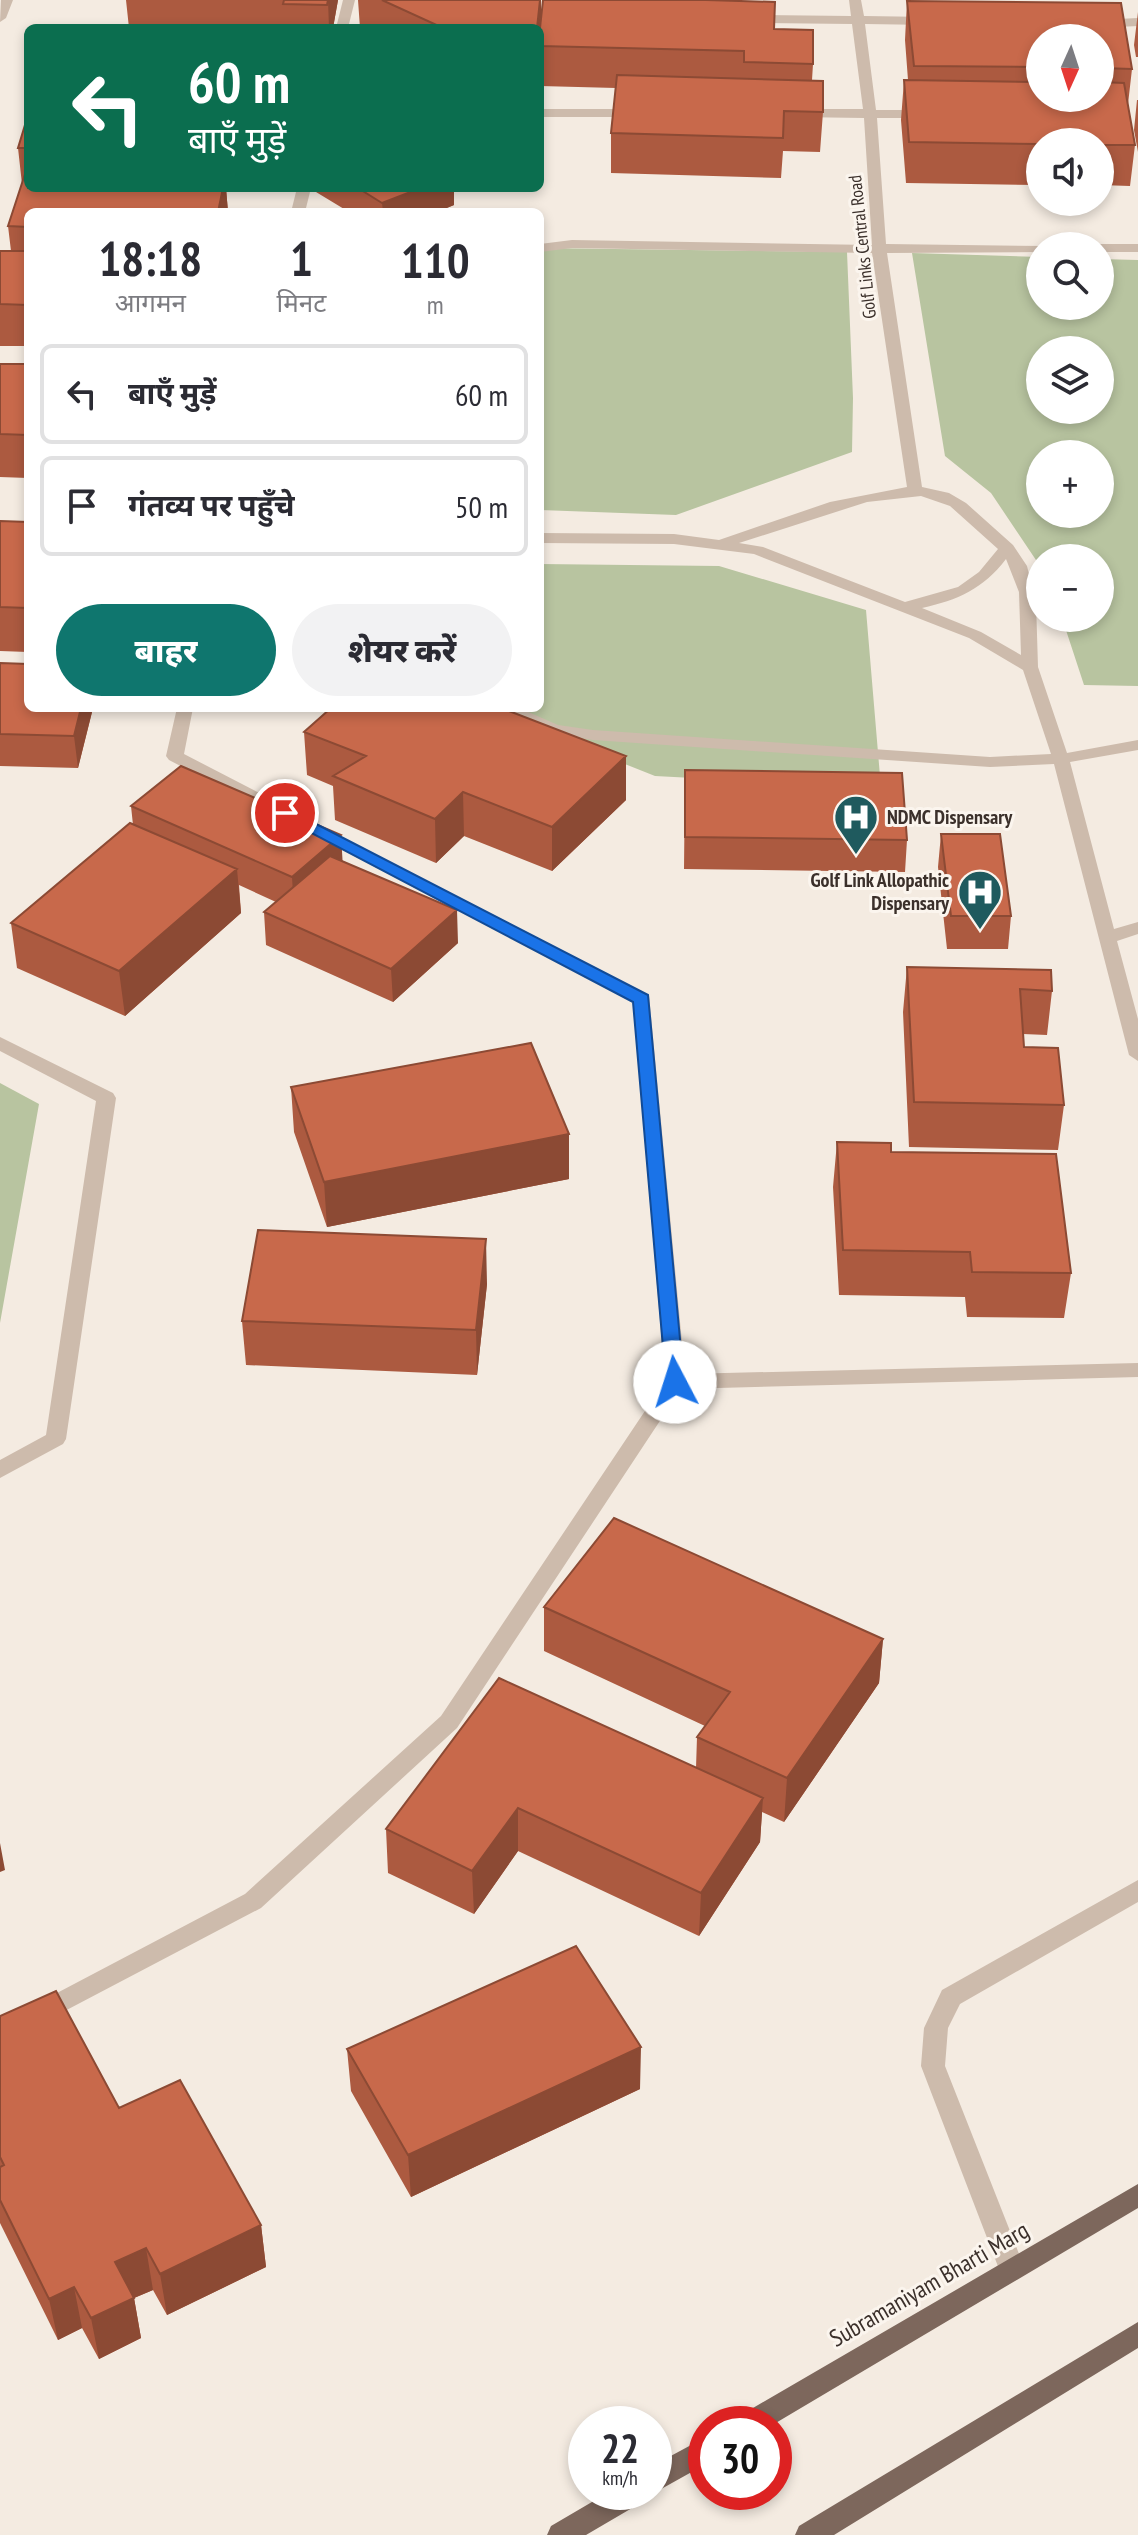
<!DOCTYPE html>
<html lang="hi">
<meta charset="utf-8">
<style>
:root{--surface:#fff;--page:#f2f2f3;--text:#2b2b33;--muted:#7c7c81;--line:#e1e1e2;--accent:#0f766e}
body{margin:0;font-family:"PT Sans Narrow","Noto Sans Devanagari",sans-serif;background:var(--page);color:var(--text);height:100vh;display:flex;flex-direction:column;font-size:30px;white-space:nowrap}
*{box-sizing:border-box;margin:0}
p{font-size:26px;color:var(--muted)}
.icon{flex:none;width:44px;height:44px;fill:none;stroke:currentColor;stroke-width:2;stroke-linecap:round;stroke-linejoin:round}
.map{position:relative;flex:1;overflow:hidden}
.side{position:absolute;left:24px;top:208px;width:520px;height:504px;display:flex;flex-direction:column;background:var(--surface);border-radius:12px;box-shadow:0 4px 12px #0003}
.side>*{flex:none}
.hud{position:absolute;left:24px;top:24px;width:520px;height:168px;border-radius:12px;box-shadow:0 4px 12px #0003;background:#0b6e4f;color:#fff;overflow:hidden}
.needle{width:52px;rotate:183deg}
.tools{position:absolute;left:1026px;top:24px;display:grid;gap:16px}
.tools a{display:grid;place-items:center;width:88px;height:88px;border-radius:50%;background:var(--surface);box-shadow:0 4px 12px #0003;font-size:40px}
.speed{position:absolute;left:568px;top:2406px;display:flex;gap:16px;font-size:40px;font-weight:700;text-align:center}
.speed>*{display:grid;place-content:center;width:104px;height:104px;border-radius:50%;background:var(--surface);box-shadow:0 4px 12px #0003;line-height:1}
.speed small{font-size:20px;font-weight:400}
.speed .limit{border:12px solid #d22;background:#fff;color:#111}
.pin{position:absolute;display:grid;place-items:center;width:68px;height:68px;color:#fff;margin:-34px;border:4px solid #fff;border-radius:50%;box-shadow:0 2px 8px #0007}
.me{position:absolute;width:88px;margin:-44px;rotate:355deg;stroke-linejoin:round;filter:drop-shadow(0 0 6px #0008)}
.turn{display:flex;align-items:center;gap:28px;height:168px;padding:0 32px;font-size:36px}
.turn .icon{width:104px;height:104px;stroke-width:2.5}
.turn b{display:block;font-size:56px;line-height:68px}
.eta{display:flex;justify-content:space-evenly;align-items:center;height:136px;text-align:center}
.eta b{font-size:48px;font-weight:800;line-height:56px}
.action{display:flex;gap:16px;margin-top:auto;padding:16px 32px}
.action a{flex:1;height:92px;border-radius:48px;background:var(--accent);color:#fff;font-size:32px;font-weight:800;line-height:92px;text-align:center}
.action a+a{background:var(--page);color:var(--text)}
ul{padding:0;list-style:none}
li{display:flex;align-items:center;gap:24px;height:100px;margin:0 16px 12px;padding:0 16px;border:4px solid var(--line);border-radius:12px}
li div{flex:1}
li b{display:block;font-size:30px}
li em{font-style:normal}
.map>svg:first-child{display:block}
.green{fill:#b8c4a0;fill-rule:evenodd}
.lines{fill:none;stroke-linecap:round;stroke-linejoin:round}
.minor{fill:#cdbbac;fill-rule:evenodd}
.major{fill:#7d675c;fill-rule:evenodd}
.wall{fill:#ac5a40;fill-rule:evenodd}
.shaded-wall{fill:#8c4a34}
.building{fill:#c8694b;stroke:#8c4a34;stroke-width:2}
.route{fill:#1a73e8;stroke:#114b97;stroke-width:2}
.labels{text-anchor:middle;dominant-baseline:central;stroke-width:6;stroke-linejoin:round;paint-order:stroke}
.far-street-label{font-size:18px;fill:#3b302b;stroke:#fbf5ee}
.poi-label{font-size:20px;font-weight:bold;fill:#3b302b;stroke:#fbf5ee;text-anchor:start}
.near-street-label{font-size:24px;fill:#3b302b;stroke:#fbf5ee}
</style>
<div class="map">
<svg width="1138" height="2535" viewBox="0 0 1138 2535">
<rect width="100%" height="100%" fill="#f4ebe1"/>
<path class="green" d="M540 248 847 252 853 398 852 452 676 515 540 510Z
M912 253 1040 257V306H1100V259L1138 260V686L1084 685 1062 618H1100V558H1040V566L991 493 945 456ZM1040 350H1100V410H1040ZM1040 454H1100V514H1040Z
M540 564 719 566 866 610 881 788 655 776 484 708H540Z
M0 1083 39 1104 0 1323Z"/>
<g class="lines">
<path class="minor" d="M1 0H13L6 18 0 22Z
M343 0H355L348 28H336Z
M849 0H861L864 16 930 17 936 21 930 25 865 24 876 110H928L935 114 928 118H877L886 244 1046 246H1040V252L887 253 922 487 949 493 966 503 1013 545 1027 566 1036 602 1038 667 1067 753 1138 740V750L1070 762 1114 929 1138 922V934L1117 941 1138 1019V1061L1129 1055 1054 764 990 767 593 740 548 733 497 708H519L558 725 593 730 990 757 1051 754 1023 670 969 638 754 554 674 544 540 543V533L674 534 719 540 830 502 907 487 872 253 572 248 540 252V244L572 240 872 245 864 118 796 117 789 113 796 109H863L852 24 750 23 744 19 750 15 851 16ZM921 496 950 506 998 549 979 572 958 587 905 602 763 547 739 543 867 502ZM1006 559 1019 592 1021 655 981 632 922 608C958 600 983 589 1006 559Z
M1138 18V26L1098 28 1092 24 1098 20Z
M540 109H640L647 113 640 117H540Z
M297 188H311L305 212H291Z
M1100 244H1138V252H1100V246H1094Z
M177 708H193L184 754 290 809 293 813 290 817H278L169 760 166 756Z
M320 826 649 995 685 1374 1138 1363V1377L681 1389 457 1728 261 1908 0 2045V2023L245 1894 441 1716 665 1381 633 1002 314 835 311 831Z
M0 1037 113 1093 116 1098 66 1439 63 1444 0 1478V1460L46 1435 96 1101 0 1051Z
M1138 1880V1902L960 2004 948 2028 945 2066 1025 2269 1021 2277 1012 2281 1003 2277 999 2269 921 2066 924 2028 942 1990Z"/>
<path class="major" d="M1138 2184V2208L774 2424H737L741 2415Z
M1138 2322V2348L834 2535H795L799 2526Z
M706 2437V2464L654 2493 652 2492 654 2465Z
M609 2492H647L644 2501 586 2535H547L551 2526Z"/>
</g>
<path class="wall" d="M126 0H338L333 28H129Z
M358 0H541V21L774 29 813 64 812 80 823 112 820 152 783 151 781 178 611 173V133L616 88 540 86V28H360Z
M907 1 1121 3 1132 69 1128 104 1135 145 1130 186 1100 185V142H1040V185L906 183 901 120 904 80H908L905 40ZM1040 38H1100V98H1040Z
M1138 12V57H1136L1134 45Z
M1137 100H1138V152L1134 130Z
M28 115V188H226L228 212H28V346H0V251H11L8 226 22 184 18 148Z
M316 188H454V205L437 212H349L316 192Z
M0 364H28V478L0 477Z
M0 521 28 522V652L0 651Z
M0 663 93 708 78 768 0 766Z
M304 732 626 800 552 871 464 836 436 863 335 820 333 786 307 775Z
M685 770 907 840 905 872 684 869Z
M131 806 342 861 458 943 393 1002 266 945 264 912 276 902 239 885 241 913 125 1016 17 968 11 923 133 825Z
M941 834 1011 916 1008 949H947L938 867Z
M907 967 1052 991 1047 1035 1023 1034 1024 1047 1064 1105 1058 1150 909 1147 903 1012Z
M291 1087 569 1179 327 1227 294 1132Z
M837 1142 891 1152 1071 1273 1064 1318 967 1317 965 1297 839 1295 833 1187Z
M487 1284 477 1375 246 1365 242 1321Z
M544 1607 883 1639 879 1683 784 1822 762 1812 760 1842 699 1936 518 1851 474 1914 388 1873 386 1829 696 1768 697 1737 705 1726 544 1651Z
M0 2016 119 2108 261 2225 266 2267 167 2315 153 2290 134 2298 141 2338 99 2359 82 2328 58 2340 0 2223Z
M347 2049 640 2089 411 2197 351 2091Z"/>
<path class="shaded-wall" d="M328 0H338L333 28H329Z
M541 0V36L540 28H537Z
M223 188H226L228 212H218Z
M421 188H454V205L437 212H383L382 203Z
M81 708H93L78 768 74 736Z
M626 756V800L552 871V827Z
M463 792 464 836 436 863 435 819Z
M341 835 343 868 294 910 292 877Z
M237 869 241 913 125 1016 119 971Z
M457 910 458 943 393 1002 391 969Z
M569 1134V1179L327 1227 324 1182Z
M486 1239 487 1284 477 1375 476 1330Z
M883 1639 879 1683 784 1822 787 1778Z
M763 1798 760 1842 699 1936 701 1893Z
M518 1808V1851L474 1914 472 1871Z
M0 1843 5 1870 0 1872Z
M641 2047 640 2089 411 2197 408 2155Z
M261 2225 266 2267 167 2315 160 2274Z
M146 2248 153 2290 134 2298 141 2338 99 2359 91 2318 115 2262Z
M74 2287 82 2328 58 2340 49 2299Z"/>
<path class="building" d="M284 0H328L327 5 283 4Z
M382 0H540L537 28H443Z
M543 0H706L775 2 774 29 813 30V64L744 62V51L540 46V28Z
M907 1 1121 3 1132 69 1100 68V38H1040V67L914 66Z
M617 75 823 81V112L784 111 783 138 611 133Z
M904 80 1040 82V98H1100V82L1124 83 1135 145H1100V142H1040V144L909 142Z
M28 115V148H18Z
M25 174H28V188H223L218 212H28V227L8 226Z
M358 188H421L382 203Z
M0 251H28V305L0 304Z
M0 364H28V435L0 434Z
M0 521 28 522V608L0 607Z
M0 663 28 664V708H81L74 736 0 734Z
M331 708H501L626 756 552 827 463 792 435 819 333 776 366 756 304 732Z
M181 766 341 835 292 877 131 806Z
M685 770 902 773 907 840 685 837Z
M130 823 237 869 119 971 11 923Z
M941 834H1000L1011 916H951Z
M330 856 457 910 391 969 264 912Z
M907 967 1051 970 1052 991 1020 989 1024 1047 1058 1048 1064 1105 914 1102Z
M531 1043 569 1134 324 1182 291 1087Z
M837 1142 891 1143V1152L1056 1154 1071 1273 972 1272 970 1252 843 1250Z
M258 1230 486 1239 476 1330 242 1321Z
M614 1518 883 1639 787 1778 697 1737 730 1692 544 1607Z
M499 1678 763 1798 701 1893 518 1808 472 1871 386 1829Z
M576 1946 641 2047 408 2155 347 2049Z
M56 1991 119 2108 180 2080 261 2225 160 2274 146 2248 115 2262 134 2298 91 2318 74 2287 49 2299 0 2200V2167L4 2165 0 2157V2016Z"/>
<path class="route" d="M285 808 648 995 684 1382 682 1387H668L666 1382 633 1002 279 816V810Z"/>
<defs>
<g id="hospital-pin" transform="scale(2.3)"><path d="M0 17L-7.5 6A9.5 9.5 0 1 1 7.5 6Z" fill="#1f5a5e" stroke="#fbf5ee"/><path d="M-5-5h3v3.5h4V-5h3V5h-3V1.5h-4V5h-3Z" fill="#fff"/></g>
</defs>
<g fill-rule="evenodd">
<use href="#hospital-pin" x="856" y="817"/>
<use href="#hospital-pin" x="980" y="892"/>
</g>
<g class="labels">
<g class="far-street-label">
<text transform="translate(862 247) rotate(-96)">Golf Links Central Road</text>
</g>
<g class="poi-label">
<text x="887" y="817">NDMC Dispensary</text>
<text x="949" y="880" text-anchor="end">Golf Link Allopathic<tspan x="949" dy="23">Dispensary</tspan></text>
</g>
<g class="near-street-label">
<text transform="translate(929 2284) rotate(-30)">Subramaniyam Bharti Marg</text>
</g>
</g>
</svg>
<div class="tools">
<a><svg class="needle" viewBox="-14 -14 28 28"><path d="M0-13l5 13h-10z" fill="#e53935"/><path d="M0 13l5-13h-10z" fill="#7c7c81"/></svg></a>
<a><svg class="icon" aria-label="sound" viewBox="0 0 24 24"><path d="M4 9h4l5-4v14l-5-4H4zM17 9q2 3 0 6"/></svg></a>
<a><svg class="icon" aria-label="search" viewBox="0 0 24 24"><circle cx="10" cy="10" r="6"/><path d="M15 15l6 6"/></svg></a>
<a><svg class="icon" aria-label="layers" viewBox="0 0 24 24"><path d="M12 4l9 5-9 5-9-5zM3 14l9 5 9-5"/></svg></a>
<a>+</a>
<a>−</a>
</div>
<div class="speed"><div>22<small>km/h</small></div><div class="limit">30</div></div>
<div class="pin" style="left:285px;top:813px;background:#d93025"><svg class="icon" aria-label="arrive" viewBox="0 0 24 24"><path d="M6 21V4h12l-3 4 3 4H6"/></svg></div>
<svg class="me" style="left:675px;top:1382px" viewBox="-20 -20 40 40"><circle r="19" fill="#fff"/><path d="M0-13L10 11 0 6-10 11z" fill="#1a73e8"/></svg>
<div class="hud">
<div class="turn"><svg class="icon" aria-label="left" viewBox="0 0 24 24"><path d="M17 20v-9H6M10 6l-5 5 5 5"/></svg><div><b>60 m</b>बाएँ मुड़ें</div></div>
</div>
<section class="side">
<div class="eta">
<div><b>18:18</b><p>आगमन</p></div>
<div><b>1</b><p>मिनट</p></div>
<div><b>110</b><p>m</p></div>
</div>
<ul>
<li><svg class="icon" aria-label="left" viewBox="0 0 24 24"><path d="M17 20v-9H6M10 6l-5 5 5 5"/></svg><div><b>बाएँ मुड़ें</b></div><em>60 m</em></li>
<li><svg class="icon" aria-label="arrive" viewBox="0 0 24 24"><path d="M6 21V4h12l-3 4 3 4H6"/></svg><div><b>गंतव्य पर पहुँचे</b></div><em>50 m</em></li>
</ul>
<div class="action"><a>बाहर</a><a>शेयर करें</a></div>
</section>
</div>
